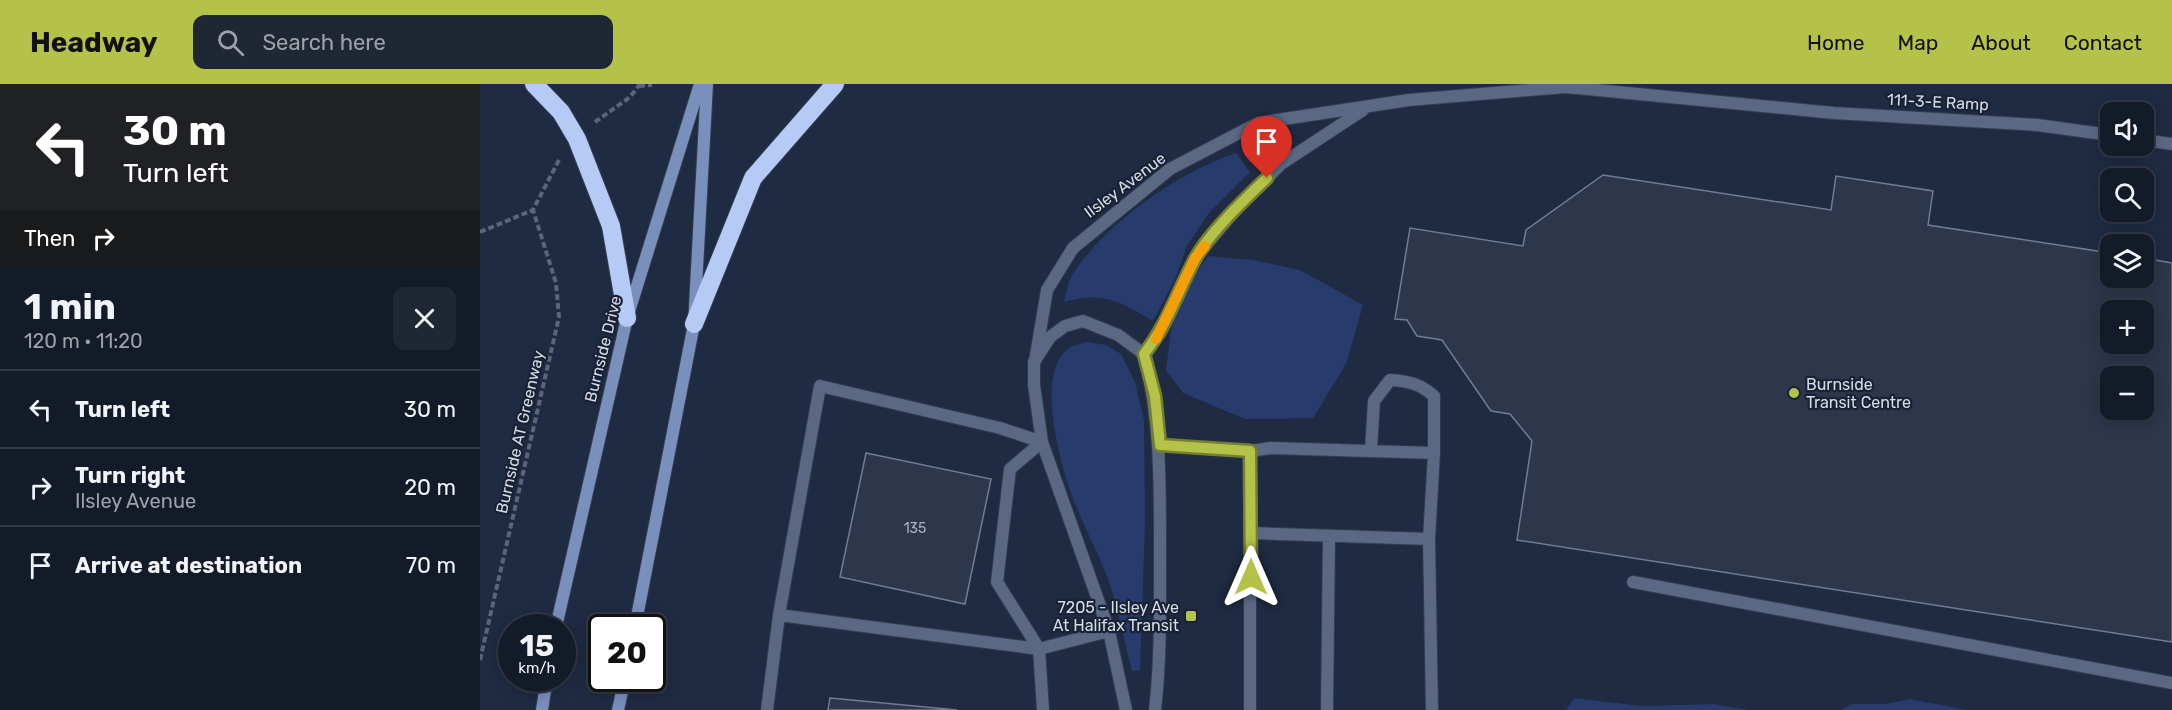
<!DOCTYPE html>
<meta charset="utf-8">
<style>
:root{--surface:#131a28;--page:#202734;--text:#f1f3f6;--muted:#9da1a8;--line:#323845;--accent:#b5c249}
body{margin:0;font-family:Rubik,sans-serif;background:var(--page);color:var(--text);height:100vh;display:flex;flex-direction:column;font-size:22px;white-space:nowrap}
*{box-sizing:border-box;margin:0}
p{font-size:20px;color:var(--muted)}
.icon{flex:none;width:33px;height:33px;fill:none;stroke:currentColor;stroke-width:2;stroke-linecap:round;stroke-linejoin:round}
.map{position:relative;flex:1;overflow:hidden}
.drawer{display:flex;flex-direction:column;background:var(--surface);width:480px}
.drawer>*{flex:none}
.hud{background:#202124;color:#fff;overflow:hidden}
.fabs{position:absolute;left:1620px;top:18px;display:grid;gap:12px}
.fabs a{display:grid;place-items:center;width:54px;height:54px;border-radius:12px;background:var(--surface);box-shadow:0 3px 15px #0003,0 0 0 2px var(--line);font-size:30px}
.speed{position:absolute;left:18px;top:530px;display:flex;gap:12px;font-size:30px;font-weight:700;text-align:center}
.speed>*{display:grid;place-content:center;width:78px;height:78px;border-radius:50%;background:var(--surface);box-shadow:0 3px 15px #0003,0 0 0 2px var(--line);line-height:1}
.speed small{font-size:15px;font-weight:400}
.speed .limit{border:3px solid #111;border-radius:9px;background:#fff;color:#111}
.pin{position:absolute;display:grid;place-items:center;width:51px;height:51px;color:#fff;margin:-62px -26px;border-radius:50% 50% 50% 0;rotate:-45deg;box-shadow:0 0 6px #0007}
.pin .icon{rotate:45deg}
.me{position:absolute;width:66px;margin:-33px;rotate:0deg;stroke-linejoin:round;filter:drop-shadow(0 0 4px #0008)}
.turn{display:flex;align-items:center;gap:21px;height:126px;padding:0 24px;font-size:27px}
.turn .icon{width:78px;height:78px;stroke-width:2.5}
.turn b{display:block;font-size:42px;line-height:51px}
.then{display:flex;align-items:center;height:57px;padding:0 24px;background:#0003;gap:12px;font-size:22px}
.round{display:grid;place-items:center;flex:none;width:63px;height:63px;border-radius:12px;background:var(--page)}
.headline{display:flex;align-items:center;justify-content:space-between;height:102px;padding:0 24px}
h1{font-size:36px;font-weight:700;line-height:45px}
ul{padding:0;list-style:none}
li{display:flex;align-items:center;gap:18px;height:78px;padding:0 24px;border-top:2px solid var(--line)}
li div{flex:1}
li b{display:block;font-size:22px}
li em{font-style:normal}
header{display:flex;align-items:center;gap:36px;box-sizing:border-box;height:84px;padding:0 30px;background:var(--accent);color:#111}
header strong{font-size:28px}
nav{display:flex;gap:33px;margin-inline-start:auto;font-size:21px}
.search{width:420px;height:54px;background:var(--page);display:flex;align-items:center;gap:15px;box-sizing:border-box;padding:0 21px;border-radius:12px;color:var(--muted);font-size:22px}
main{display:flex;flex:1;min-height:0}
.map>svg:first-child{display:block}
.built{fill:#1f2b43;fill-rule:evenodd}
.green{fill:#273c6d}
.building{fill:#2d364a;stroke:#707c93;stroke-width:1.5;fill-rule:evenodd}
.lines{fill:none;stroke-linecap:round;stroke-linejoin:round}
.service-casing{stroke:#333c4e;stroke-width:14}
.minor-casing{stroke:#333c4e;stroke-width:14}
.secondary-casing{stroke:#333c4e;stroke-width:14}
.motorway-casing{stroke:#333c4e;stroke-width:20}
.path{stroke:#5c6475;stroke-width:4;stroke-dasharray:6 3;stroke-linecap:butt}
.service{stroke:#5a6884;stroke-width:12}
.minor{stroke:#5a6884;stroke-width:12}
.secondary{stroke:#798fbc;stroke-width:12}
.motorway{stroke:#b5caf4;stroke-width:18}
.route-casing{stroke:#767e2f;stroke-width:15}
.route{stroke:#b5c249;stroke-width:10}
.slow{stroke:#f59e0b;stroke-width:10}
.poi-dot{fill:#b5c249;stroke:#192235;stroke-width:2}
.labels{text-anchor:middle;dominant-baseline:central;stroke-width:4.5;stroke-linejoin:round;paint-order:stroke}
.number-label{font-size:14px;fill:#abb2c0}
.street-label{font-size:16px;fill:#d5dce8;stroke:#192235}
.poi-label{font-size:16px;fill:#d5dce8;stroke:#192235;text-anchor:start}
</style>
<header>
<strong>Headway</strong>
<div class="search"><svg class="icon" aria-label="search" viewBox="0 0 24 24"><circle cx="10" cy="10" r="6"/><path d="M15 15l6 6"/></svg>Search here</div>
<nav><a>Home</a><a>Map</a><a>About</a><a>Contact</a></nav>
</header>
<main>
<section class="drawer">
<div class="hud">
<div class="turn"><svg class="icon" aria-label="left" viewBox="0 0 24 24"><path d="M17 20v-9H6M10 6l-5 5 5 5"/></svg><div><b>30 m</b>Turn left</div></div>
<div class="then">Then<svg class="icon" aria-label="right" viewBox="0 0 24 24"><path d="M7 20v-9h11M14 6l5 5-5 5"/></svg></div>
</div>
<div class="headline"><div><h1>1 min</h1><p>120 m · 11:20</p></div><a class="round"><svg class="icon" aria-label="close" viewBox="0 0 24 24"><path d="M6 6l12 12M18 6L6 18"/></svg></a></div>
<ul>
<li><svg class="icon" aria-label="left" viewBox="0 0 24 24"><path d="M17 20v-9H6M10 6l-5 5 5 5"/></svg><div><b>Turn left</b></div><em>30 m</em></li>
<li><svg class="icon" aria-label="right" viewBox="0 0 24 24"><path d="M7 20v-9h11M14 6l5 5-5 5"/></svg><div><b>Turn right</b><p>Ilsley Avenue</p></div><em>20 m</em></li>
<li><svg class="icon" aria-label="arrive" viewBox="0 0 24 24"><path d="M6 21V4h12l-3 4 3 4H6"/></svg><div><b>Arrive at destination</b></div><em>70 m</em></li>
</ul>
</section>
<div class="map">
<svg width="1692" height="626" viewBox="0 0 1692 626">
<rect width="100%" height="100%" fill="#192235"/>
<path class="built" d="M0 0H1692V626H1488L1430 615 1405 620H1371L1361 626H1268L1234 620 1162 622 1094 614 1086 626H0ZM1630 28H1664V62H1630ZM1630 94H1664V128H1630ZM1630 160H1664V194H1630ZM1630 226H1664V260H1630ZM1630 292H1664V326H1630ZM32 543H82V594H32ZM122 543H172V594H122Z"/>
<path class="green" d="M756 69 770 88 729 129 707 162 695 195 673 237C640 217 623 207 584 218 586 209 588 199 592 191 625 140 698 88 756 69Z
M728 172 773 176 820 186 883 221 866 280 833 334 765 335 703 309 686 286 694 221Z
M607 258 626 261 641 270 655 298 664 336 665 438 660 586 652 587C644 557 639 527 629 498 620 472 606 447 596 422 582 388 553 289 589 264 594 261 601 260 607 258Z
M1094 614 1162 622 1234 620 1268 626H1086Z
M1430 615 1488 626H1361L1371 620H1405Z"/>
<path class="building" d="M1123 91 1351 126 1356 92 1453 107 1448 141 1630 169V194H1664V174L1692 179V558L1037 456 1052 357 1030 330 1011 327 962 256 937 252 927 236 915 235 930 144 1043 162 1046 146ZM1630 226H1664V260H1630ZM1630 292H1664V326H1630Z
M386 369 511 395 485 520 360 493Z
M350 614 477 626H348Z"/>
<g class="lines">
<g class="service-casing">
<path id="service" d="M1664 56 1692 60
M664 270 681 248 715 174 758 123 801 80 883 26
M555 277 567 206 593 164 690 85 778 39 929 16 1086 3 1354 29 1557 41 1630 51
M562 358 530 385 517 498 559 565 563 626
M680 361 770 367 791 364 954 369 949 455 952 626
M891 366 894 317 910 296C929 297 940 300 954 312V369
M770 367V626
M771 449 949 455
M1153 498 1692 599
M299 531 340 302 520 344 562 358
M287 626 299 531 559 565 629 547
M847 626 849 452"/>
</g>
<g class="minor-casing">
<path id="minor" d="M646 626 629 547 562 358 554 301V278L570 253 585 242 603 237 638 251 664 270C681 337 680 402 680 470 680 523 681 574 675 626"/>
</g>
<g class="secondary-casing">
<path id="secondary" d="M76 543 147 234 220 0
M155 543 214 240 227 0
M62 626 67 594
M138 626 145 594"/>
</g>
<g class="motorway-casing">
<path id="motorway" d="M54 0 81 28 97 55 131 142 147 234
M214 240 273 94 355 0"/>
</g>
<path class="path" d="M159 2 172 1
M115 38 150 13 160 0
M0 148 53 126
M0 576 79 233 76 199 53 126 80 74"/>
<use href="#service" class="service"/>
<use href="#minor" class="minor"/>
<use href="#secondary" class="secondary"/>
<use href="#motorway" class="motorway"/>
</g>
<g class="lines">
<g class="route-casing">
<path id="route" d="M771 493 770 367 680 361 675 312 664 270C687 241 697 209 714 177 728 150 764 116 787 94"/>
</g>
<use href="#route" class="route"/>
<path class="slow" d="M676 255 715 174 725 162"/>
</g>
<g class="poi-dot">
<circle cx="1314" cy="309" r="6"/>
<rect x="705" y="526" width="12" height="12" rx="3"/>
</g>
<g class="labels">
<g class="number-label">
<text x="435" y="444">135</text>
</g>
<g class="street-label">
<text transform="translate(1458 18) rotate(3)">111-3-E Ramp</text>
<text transform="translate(645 101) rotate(-37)">Ilsley Avenue</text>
<text transform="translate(123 265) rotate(-76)">Burnside Drive</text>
<text transform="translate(40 348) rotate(-77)">Burnside AT Greenway</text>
</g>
<g class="poi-label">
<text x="1326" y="300">Burnside<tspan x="1326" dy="18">Transit Centre</tspan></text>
<text x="699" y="523" text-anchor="end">7205 - Ilsley Ave<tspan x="699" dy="18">At Halifax Transit</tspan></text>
</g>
</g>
</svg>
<div class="fabs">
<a><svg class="icon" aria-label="sound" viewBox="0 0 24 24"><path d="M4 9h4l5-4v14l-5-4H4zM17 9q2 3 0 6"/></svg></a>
<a><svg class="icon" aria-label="search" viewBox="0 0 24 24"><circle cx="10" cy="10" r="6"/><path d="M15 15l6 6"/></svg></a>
<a><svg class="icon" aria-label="layers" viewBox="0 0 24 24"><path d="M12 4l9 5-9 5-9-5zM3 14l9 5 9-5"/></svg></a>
<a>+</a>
<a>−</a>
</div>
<div class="speed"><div>15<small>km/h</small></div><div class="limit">20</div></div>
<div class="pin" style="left:787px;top:94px;background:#d93025"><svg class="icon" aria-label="arrive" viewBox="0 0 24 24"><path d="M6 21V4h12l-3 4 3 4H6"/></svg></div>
<svg class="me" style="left:771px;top:493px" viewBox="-20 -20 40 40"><path d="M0-17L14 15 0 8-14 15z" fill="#b5c249" stroke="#fff" stroke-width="4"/></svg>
</div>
</main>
